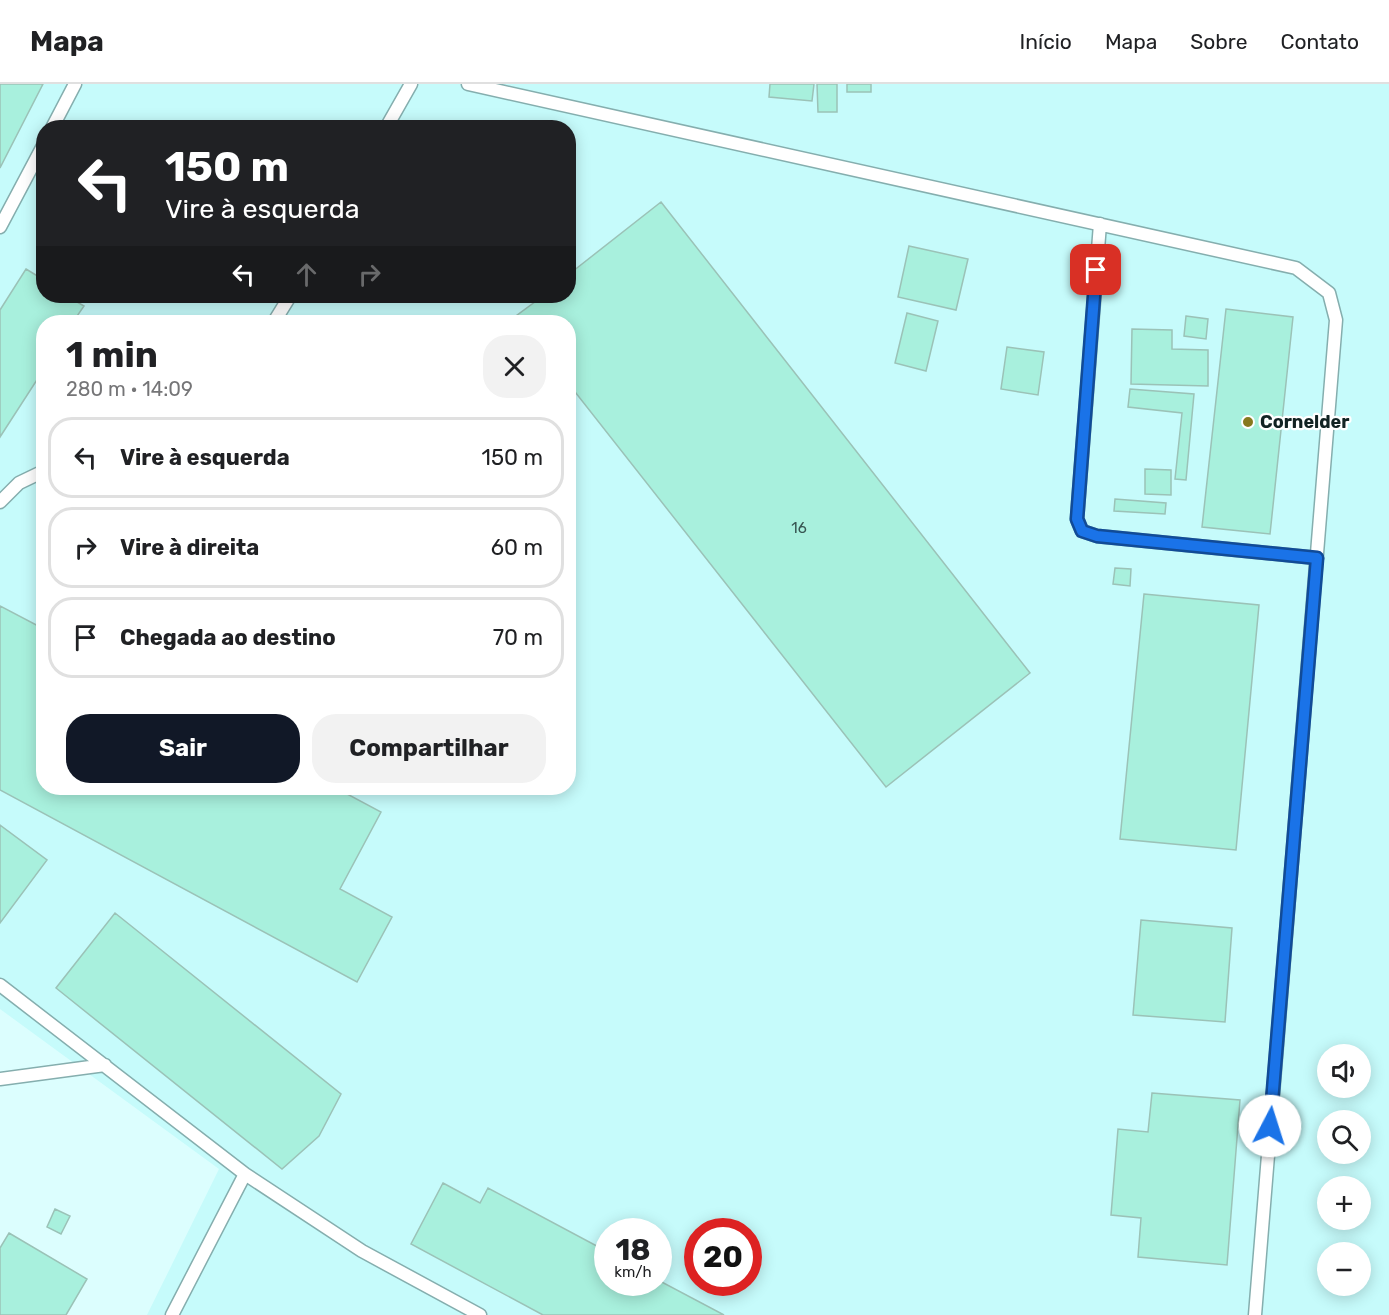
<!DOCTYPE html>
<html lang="pt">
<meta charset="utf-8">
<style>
:root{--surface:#fff;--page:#f2f2f2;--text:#202124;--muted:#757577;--line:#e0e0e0;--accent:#111827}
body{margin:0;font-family:Rubik,sans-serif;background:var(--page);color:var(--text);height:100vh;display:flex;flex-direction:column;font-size:22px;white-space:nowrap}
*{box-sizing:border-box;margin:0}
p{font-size:20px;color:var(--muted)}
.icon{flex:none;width:33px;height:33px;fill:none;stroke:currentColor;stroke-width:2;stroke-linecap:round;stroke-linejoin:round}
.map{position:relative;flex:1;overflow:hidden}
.details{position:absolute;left:36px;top:231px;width:540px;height:480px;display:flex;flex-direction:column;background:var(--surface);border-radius:24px;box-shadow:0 3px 15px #0003}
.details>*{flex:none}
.hud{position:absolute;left:36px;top:36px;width:540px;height:183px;border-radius:24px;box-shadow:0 3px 15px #0003;background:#202124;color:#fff;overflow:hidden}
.controls{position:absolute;left:1317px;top:960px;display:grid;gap:12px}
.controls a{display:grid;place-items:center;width:54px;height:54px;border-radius:50%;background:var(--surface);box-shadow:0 3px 15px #0003;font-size:30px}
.speed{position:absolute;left:594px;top:1134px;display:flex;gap:12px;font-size:30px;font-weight:700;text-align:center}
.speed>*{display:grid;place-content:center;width:78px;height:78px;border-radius:50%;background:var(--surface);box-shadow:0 3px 15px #0003;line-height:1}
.speed small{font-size:15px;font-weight:400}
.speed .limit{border:9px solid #d22;background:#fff;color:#111}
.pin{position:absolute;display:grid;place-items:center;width:51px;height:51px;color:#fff;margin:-26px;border-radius:12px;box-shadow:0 3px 9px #0006}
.me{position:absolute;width:66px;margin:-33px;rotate:5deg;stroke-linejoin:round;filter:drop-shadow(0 0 4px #0008)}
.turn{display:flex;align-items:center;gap:21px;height:126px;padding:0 30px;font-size:27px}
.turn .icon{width:78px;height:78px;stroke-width:2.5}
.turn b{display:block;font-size:42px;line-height:51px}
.lanes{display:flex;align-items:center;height:57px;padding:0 30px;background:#0003;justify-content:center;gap:30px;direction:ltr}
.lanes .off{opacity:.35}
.round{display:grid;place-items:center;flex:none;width:63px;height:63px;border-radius:24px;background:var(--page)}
.head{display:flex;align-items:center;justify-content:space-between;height:102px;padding:0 30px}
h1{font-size:36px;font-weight:700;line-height:45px}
.button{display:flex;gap:12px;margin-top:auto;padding:12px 30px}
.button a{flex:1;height:69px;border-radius:24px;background:var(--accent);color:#fff;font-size:24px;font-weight:700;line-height:69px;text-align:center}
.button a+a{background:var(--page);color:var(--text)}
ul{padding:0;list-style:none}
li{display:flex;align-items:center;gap:18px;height:81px;margin:0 12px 9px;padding:0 18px;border:3px solid var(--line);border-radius:24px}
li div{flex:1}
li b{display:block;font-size:22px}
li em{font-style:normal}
header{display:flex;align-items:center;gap:36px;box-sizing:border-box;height:84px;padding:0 30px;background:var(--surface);border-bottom:2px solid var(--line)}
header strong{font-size:28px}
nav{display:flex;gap:33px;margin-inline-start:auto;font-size:21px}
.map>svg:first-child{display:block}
.built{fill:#c6fbfb;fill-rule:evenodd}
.building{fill:#a8f0dd;stroke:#9bc2b7;stroke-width:1.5}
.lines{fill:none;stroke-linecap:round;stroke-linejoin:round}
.lane-casing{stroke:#85aeae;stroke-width:15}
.lane{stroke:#fff;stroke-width:12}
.route-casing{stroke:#114b97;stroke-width:15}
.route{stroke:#1a73e8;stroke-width:10}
.poi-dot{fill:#87791e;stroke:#fff;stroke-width:2}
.labels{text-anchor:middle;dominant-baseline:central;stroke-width:4.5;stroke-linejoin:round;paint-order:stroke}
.number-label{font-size:15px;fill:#385652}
.poi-label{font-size:18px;font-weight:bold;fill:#122323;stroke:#fff;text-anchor:start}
</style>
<header>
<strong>Mapa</strong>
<nav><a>Início</a><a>Mapa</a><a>Sobre</a><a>Contato</a></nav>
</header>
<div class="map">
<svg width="1389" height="1231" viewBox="0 0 1389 1231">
<rect width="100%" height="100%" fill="#dcfefe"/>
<path class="built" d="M0 0H1389V1231H147L219 1085 0 925ZM44 44H568V212H44ZM44 238H568V704H44ZM1328 970H1360V1004H1328ZM1328 1036H1360V1070H1328ZM1328 1102H1360V1136H1328ZM608 1148H658V1198H608ZM698 1148H748V1198H698ZM1328 1168H1360V1202H1328Z"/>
<path class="building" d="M0 0H43L0 84Z
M770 0H814L812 17 769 13Z
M817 0H837V28H818Z
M847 0H871V8H847Z
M661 118 1030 589 886 703 568 299V238H521L516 232 543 212H568V191Z
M909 162 968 175 956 226 898 213Z
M26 185 44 196V212H67L84 222 73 238H44V285L0 353V226Z
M1226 225 1293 233 1270 450 1202 443Z
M907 229 938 237 926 287 895 279Z
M1186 232 1208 235 1206 255 1184 252Z
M1132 245 1172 246V265L1208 266V302L1131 300Z
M1007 263 1044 268 1038 311 1001 305Z
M1130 305 1194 310 1186 396 1175 395 1182 329 1128 323Z
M1145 385 1171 386V411L1145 410Z
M1115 415 1166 419 1165 430 1114 427Z
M1115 484 1131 485 1130 502 1113 500Z
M1144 510 1259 521 1236 766 1120 755Z
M0 522 44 545V704H336L381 728 340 805 392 833 357 898 0 706Z
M0 741 47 776 0 839Z
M115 829 341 1010 319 1052 282 1085 56 904Z
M1141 836 1232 844 1225 938 1133 931Z
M1152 1009 1240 1016 1227 1181 1138 1173 1141 1134 1111 1131 1118 1045 1148 1048Z
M443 1099 480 1119 488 1104 608 1168V1198H658V1196L724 1231H543L411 1160Z
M55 1125 70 1132 61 1150 47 1143Z
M9 1149 87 1195 66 1231H0V1164Z"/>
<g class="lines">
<g class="lane-casing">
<path id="lane" d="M468 0 1296 184 1329 209 1336 236 1255 1231
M52 44 75 0
M386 44 411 0
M1100 140 1077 435 1082 447 1097 452 1317 474
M0 143 44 60
M274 238 290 212
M0 418 19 399 44 387
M0 901 245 1090 362 1167 480 1231
M0 995 105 981
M172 1231 245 1090"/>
</g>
<use href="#lane" class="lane"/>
</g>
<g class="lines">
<g class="route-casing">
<path id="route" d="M1096 186 1077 435 1082 447 1097 452 1317 474 1270 1042"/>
</g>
<use href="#route" class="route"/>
</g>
<circle class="poi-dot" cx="1248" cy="338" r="6"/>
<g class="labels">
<g class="number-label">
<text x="799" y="444">16</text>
</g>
<g class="poi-label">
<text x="1260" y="338">Cornelder</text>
</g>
</g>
</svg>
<div class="controls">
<a><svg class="icon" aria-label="sound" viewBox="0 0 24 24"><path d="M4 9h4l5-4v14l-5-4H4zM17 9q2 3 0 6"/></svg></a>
<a><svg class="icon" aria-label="search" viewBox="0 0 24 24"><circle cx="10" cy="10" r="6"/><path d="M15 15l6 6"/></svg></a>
<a>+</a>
<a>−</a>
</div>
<div class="speed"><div>18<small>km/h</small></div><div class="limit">20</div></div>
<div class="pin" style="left:1096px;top:186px;background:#d93025"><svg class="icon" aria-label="arrive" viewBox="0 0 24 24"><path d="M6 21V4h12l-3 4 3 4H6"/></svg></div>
<svg class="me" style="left:1270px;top:1042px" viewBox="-20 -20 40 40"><circle r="19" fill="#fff"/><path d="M0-13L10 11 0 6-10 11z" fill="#1a73e8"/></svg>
<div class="hud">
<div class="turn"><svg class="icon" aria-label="left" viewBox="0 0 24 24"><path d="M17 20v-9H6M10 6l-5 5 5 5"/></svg><div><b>150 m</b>Vire à esquerda</div></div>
<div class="lanes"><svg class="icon" aria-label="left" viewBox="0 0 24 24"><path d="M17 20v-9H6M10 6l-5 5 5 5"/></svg><svg class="icon off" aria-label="ahead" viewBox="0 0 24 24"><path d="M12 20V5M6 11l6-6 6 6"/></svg><svg class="icon off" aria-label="right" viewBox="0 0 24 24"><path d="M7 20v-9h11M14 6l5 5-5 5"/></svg></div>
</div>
<section class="details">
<div class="head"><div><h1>1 min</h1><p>280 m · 14:09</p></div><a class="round"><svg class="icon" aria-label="close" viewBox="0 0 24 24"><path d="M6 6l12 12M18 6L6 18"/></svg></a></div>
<ul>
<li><svg class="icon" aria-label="left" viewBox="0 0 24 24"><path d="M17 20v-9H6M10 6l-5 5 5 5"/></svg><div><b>Vire à esquerda</b></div><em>150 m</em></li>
<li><svg class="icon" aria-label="right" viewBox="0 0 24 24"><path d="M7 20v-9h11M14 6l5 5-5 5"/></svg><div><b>Vire à direita</b></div><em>60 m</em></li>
<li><svg class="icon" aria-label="arrive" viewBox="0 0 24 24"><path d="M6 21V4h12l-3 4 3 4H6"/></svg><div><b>Chegada ao destino</b></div><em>70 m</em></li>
</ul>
<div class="button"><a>Sair</a><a>Compartilhar</a></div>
</section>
</div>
